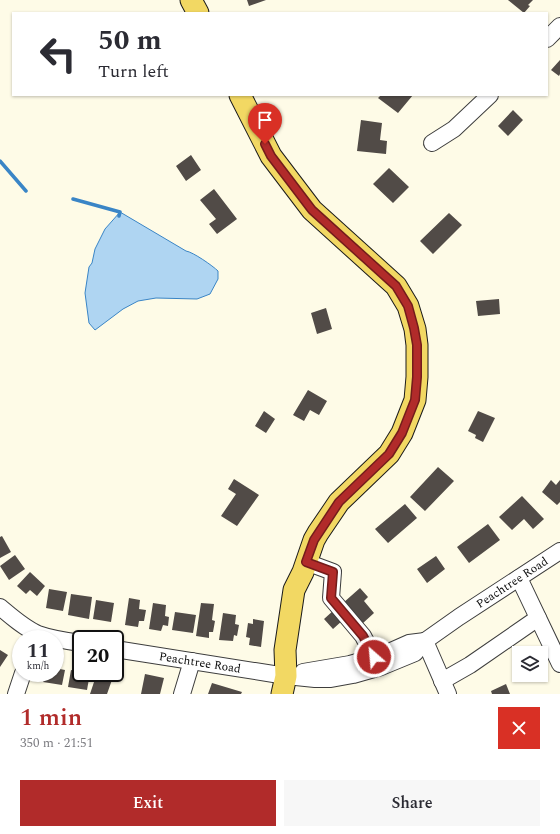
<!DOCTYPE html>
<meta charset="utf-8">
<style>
:root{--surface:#fff;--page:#f7f7f7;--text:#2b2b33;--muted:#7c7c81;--accent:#b12b2a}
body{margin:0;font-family:Spectral,serif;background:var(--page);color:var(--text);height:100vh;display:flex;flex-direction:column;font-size:15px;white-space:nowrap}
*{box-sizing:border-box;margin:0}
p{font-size:13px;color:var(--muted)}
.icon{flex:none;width:22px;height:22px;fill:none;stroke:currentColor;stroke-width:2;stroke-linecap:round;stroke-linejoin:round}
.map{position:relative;height:694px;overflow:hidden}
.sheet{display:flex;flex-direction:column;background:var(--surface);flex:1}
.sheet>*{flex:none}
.banner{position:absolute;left:12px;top:12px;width:536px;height:84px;border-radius:0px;box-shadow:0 1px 3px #0004;background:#fff;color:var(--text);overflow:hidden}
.fabs{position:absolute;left:512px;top:646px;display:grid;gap:8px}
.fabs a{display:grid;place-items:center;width:36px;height:36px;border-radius:0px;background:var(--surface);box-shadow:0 1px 3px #0004;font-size:20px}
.speed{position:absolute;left:12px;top:630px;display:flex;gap:8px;font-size:20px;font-weight:700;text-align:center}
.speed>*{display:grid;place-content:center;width:52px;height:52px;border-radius:50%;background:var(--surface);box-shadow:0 1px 3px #0004;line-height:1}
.speed small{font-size:10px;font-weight:400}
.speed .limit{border:2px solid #111;border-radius:6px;background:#fff;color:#111}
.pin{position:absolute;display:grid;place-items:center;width:34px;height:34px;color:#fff;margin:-41px -17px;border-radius:50% 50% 50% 0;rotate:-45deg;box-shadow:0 0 4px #0007}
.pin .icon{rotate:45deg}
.me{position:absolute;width:44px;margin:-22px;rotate:333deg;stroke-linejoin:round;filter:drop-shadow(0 0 3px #0008)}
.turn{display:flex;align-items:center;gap:14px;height:84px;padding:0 20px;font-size:18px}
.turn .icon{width:52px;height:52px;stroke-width:2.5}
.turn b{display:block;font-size:28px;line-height:34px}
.round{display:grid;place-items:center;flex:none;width:42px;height:42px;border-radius:0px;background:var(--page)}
.overview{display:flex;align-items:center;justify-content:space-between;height:68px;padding:0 20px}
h1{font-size:24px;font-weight:600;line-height:30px;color:var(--accent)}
.cta{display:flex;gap:8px;margin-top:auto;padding:8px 20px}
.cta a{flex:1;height:46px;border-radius:0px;background:var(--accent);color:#fff;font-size:16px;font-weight:600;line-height:46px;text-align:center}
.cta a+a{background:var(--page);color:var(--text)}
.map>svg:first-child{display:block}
.water{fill:#afd5f2;stroke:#3a85c6}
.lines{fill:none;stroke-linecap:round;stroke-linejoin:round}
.stream{stroke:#3a85c6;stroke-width:3.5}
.building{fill:#514b47}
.minor-casing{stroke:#3d3d3d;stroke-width:18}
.major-casing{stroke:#1b1b1b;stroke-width:23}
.minor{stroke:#fff;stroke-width:16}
.major{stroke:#f2d863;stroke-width:21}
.route-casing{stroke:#731c1b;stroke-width:10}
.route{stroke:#b12b2a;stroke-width:7}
.labels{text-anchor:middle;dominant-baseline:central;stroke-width:4;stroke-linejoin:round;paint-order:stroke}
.street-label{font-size:12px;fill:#0a0a0a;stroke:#fff}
</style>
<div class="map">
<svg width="560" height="694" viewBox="0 0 560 694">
<rect width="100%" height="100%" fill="#fefbe7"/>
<path class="water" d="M120 212 186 251C193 252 213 266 218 271V279L210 294 197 299 156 298 138 301 123 309 95 330 89 323 85 293 89 267 92 263 95 249 105 229Z"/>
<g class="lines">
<path class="stream" d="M0 161 26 191
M73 199 120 212 119 216"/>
</g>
<path class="building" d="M247 0H266L249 6Z
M508 0H533L528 5 530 6 524 13Z
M560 60V74L559 76 551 70Z
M381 95H413L398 113 378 98Z
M513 110 523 120 508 136 498 126Z
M361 120 382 123 380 140 387 141 386 154 357 151Z
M191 155 201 170 186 181 176 166Z
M389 168 409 187 393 203 373 184Z
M214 189 237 219 217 234 209 224 216 219 200 200Z
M449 213 462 225 433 254 420 241Z
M499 299 500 314 478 316 476 301Z
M326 308 332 329 317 334 311 313Z
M308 390 327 401 319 415 310 410 304 421 293 415Z
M264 411 275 419 266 433 255 426Z
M478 411 495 418 483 442 475 438 476 435 468 431Z
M438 467 454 481 425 511 410 497Z
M234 479 259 495 237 526 221 516 236 494 228 489Z
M551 480 556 485 560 480V502L557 505 542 492Z
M522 496 544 519 533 529 524 519 512 530 499 517Z
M405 504 417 518 388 543 375 529Z
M488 524 500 540 469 563 457 547Z
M2 536 11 552 0 558V537Z
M15 555 25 569 9 580 0 566Z
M436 556 445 569 427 583 417 569Z
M30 572 45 586 37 596 30 590 26 594 17 586Z
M360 588 368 597 364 601 374 613 362 624 343 603Z
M49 589 67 592 63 611 46 608Z
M71 594 92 597 89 619 68 615Z
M129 598 140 600 139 609 146 610 144 621H139L138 627 125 625Z
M96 600 114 603 111 622 93 619Z
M153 603 166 605 165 616 169 617 168 626 163 625 161 631 149 629Z
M201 603 214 604 212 620 215 621 213 632H209V638L196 636Z
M334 610 343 620 333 629 324 619Z
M175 612 196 615 193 633 172 630Z
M223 613 236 615 235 624 239 625 237 636 234 635 233 641 219 640Z
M253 619 264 621 261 647 249 645 250 638 246 637 248 623 253 624Z
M0 650 8 655 0 667Z
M55 668 65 670 62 685 43 682 45 673H55Z
M71 670 81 672V673H90L87 690 68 687Z
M97 673H102L113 677 107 694H90Z
M145 674 164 678 160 694H141Z
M212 683 242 692 241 694H208Z
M506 684 510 694H492L491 691Z"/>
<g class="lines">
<g class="minor-casing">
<g id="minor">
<path d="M547 39 560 26"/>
<path d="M432 143 454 129 490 95"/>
<path d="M306 562 333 572 331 598 363 636 374 657"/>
<path d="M519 578 560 664"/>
<path d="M0 607C12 617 24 628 38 634 52 639 67 641 81 643"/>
<path d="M425 641 448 694"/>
<path id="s1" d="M115 649 286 676 315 679H331L353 675 381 667 415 653 425 641 459 617 560 551"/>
<path d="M303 672 350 664 382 655 409 643 425 641"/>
<path d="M442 681 470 665 538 618"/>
<path d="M16 694 23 673"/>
<path d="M182 694 192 661"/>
</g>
</g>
<g class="major-casing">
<path id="major" d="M191 0 198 13
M240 95 271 156 312 210 396 286 408 306 415 329 417 345V377L415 400 402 433 389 454 339 502 318 533 314 540 303 572 294 590 285 650 286 676 282 694"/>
</g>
<use href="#minor" class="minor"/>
<use href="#major" class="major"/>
</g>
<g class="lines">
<g class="route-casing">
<path id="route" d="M265 144 271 156 312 210 396 286 408 306 414 328 417 345V377L415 400 402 433 389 454 339 502 314 540 306 562 333 572 331 598 363 636 374 657"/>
</g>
<use href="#route" class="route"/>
</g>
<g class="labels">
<g class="street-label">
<text stroke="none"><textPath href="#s1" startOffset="427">Peachtree Road</textPath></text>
<text stroke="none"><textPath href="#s1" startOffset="86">Peachtree Road</textPath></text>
</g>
</g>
</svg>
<div class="fabs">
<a><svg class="icon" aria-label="layers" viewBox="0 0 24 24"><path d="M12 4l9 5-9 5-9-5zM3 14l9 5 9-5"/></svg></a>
</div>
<div class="speed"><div>11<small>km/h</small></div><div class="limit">20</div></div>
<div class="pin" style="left:265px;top:144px;background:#d93025"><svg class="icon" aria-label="arrive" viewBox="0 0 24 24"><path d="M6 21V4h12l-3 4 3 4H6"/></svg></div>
<svg class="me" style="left:374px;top:657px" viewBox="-20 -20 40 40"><circle r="17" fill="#b12b2a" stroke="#fff" stroke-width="3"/><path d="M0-11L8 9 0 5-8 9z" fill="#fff"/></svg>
<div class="banner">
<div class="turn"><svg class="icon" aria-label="left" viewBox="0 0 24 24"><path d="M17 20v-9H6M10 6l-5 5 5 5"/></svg><div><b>50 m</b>Turn left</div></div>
</div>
</div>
<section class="sheet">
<div class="overview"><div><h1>1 min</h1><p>350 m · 21:51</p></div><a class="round" style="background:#d93025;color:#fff"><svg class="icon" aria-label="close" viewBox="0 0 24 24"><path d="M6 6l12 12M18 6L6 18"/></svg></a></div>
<div class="cta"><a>Exit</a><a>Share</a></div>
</section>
